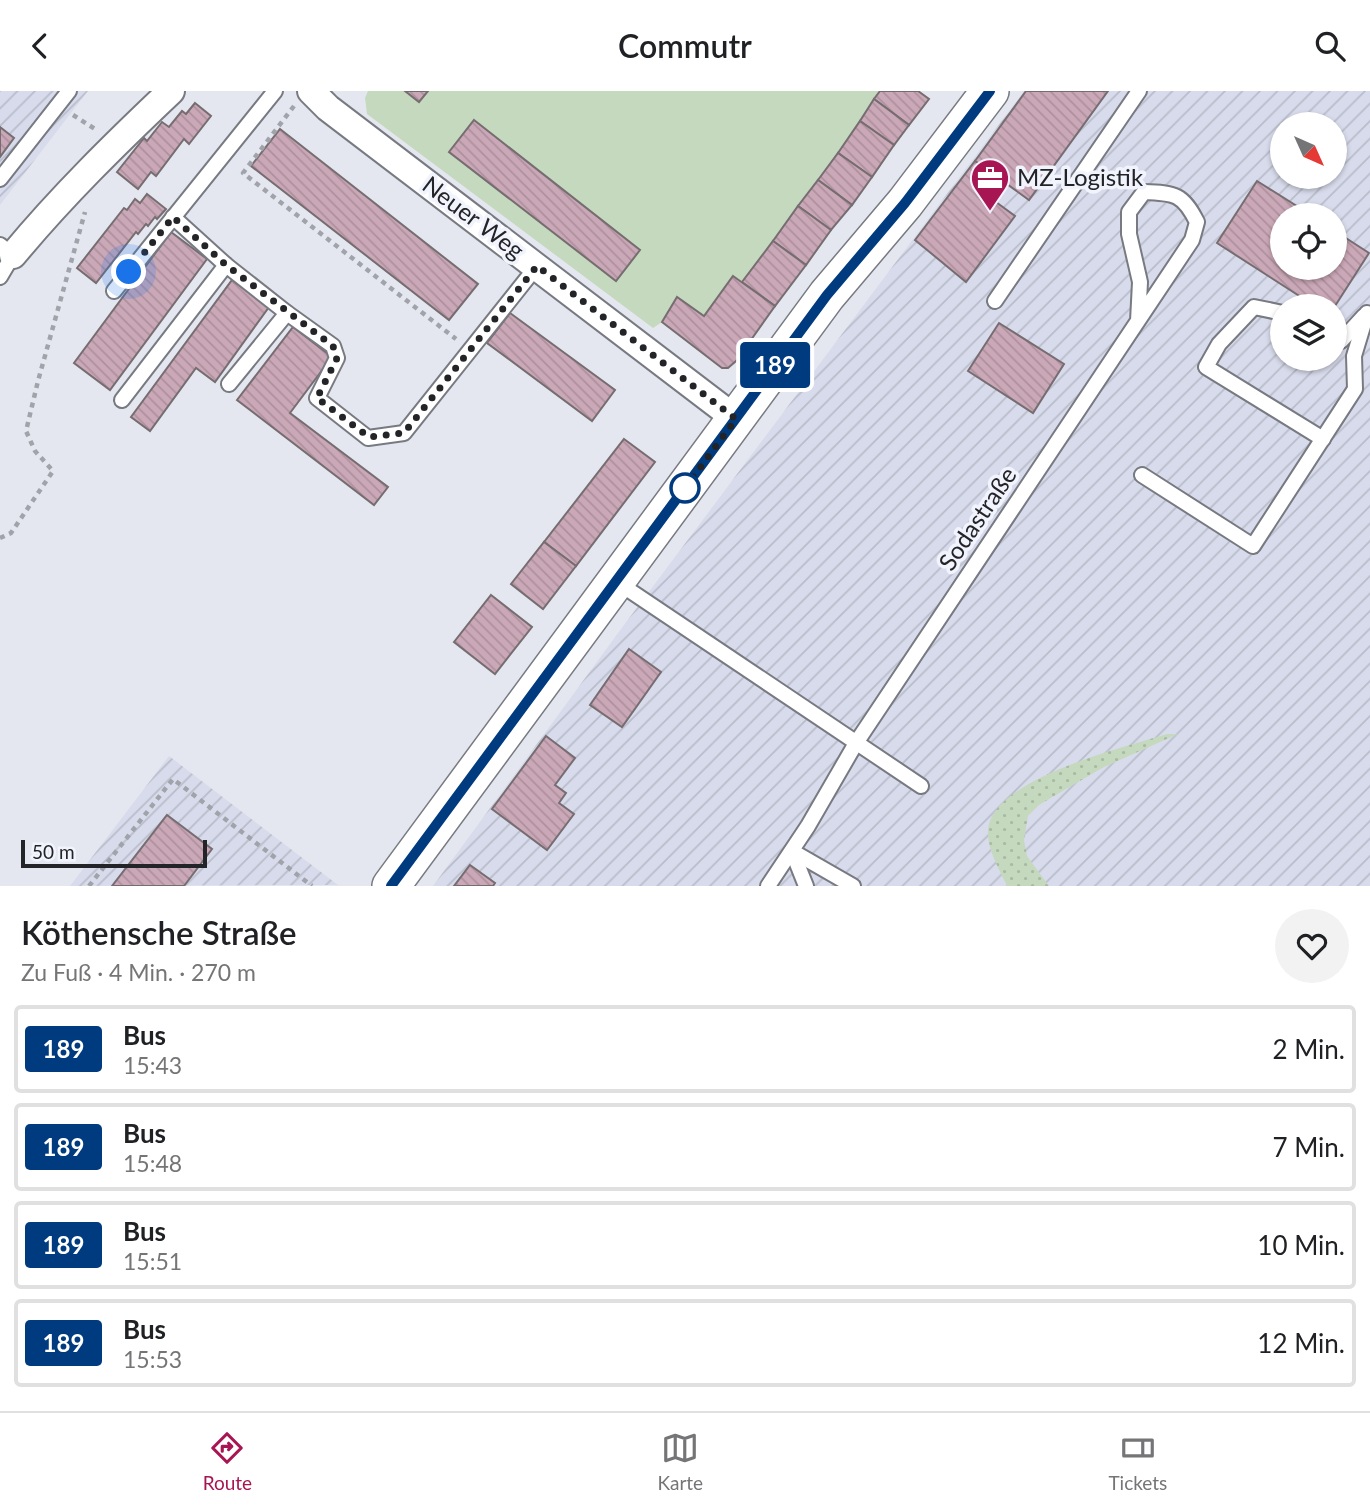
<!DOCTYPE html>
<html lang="de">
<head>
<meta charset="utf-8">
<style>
	:root { --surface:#fff; --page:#f2f2f2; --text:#202124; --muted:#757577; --line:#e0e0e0; --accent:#a71652 }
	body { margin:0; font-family:Lato,sans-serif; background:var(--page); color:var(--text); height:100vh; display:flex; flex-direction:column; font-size:26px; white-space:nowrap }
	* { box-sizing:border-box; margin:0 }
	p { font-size:23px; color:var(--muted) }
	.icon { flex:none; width:38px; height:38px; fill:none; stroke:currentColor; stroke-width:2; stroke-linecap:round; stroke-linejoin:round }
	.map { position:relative; height:795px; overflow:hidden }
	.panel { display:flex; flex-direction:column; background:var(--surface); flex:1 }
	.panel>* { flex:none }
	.badge { padding:0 14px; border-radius:5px; font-size:24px; line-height:46px }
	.needle { width:46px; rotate:135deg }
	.fabs { position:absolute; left:1270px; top:21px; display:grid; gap:14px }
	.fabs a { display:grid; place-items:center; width:77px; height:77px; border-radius:50%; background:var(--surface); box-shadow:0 2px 5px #0004; font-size:35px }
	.scale { position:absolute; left:21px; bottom:18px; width:186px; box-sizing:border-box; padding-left:7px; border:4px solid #232427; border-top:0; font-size:19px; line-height:24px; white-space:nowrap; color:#232427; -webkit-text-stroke:5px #f2f4fd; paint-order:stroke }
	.you { position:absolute; width:35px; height:35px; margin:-18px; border:5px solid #fff; border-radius:50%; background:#1a73e8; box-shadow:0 0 0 10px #1a73e833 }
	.map>.badge { position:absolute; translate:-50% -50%; box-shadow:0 0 0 4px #fff }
	.round { display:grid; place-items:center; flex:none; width:74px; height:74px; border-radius:37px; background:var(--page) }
	.overview { display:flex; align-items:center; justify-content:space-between; height:119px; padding:0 21px }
	h1 { font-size:33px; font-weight:600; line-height:52px }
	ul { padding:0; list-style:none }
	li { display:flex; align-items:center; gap:21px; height:88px; margin:0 14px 10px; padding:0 7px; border:4px solid var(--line); border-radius:7px }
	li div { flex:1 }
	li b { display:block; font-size:26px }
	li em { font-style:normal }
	li .badge { min-width:77px; font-weight:700; text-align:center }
	header { display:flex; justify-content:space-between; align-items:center; height:91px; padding:0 21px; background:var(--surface); font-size:32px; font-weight:600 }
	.menu { display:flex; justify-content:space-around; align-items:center; height:98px; border-top:2px solid var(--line); background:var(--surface); font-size:19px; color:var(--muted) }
	.menu a { display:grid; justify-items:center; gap:4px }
	.menu .current { color:var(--accent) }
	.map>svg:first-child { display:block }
	.industrial { fill:url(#industrial-furrows); fill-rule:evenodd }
	.grass { fill:url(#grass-dots) }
	.garden { fill:#c5d9be }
	.building { fill:url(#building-back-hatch); stroke:#766d71; stroke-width:2 }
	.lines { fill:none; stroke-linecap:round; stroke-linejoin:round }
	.service-casing { stroke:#787a82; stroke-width:18 }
	.minor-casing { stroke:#787a82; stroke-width:30 }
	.secondary-casing { stroke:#787a82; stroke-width:40 }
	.path { stroke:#a1a3aa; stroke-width:4.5; stroke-dasharray:5 5; stroke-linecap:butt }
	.service { stroke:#fff; stroke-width:14 }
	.minor { stroke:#fff; stroke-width:26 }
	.secondary { stroke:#fff; stroke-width:37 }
	.line-casing { stroke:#fff; stroke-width:16 }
	.line { stroke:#003b80; stroke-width:10 }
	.walk { stroke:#232427; stroke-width:7; stroke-dasharray:0 12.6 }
	.stop-dot { fill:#fff; stroke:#003b80; stroke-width:3.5 }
	.labels { text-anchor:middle; stroke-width:7; stroke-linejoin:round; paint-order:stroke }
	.poi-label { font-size:24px; fill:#232427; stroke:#f2f4fd; text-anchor:start }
	.street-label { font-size:24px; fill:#232427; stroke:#f2f4fd }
</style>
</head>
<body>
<header><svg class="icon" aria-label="back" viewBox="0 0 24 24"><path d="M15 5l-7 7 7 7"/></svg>Commutr<svg class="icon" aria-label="search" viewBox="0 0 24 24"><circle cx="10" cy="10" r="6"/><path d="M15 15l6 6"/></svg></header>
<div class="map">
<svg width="1370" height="795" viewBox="0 0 1370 795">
	<defs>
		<pattern id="industrial-furrows" width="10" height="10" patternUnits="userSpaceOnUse" patternTransform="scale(1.75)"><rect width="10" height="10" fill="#d8dbeb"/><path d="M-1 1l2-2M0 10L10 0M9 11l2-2" fill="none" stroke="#b9bcca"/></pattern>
		<pattern id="grass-dots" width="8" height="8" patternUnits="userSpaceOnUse" patternTransform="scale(1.75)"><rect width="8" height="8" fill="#c5d9be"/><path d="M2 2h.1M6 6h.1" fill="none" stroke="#a9baa3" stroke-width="1.8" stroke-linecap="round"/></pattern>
		<pattern id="building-back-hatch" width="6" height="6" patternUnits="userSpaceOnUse" patternTransform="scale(1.75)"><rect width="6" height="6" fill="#cba8b7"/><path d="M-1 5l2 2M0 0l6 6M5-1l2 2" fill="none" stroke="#ae909d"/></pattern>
	</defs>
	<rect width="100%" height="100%" fill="#e5e7f0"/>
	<g class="industrial">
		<polygon points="0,0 88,0 0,114"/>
		<path d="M 1024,0 L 1370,0 L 1370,795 L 433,795 L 618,542 ZM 1283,33 L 1335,33 L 1335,86 L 1283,86 ZM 1283,124 L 1335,124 L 1335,177 L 1283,177 ZM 1283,215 L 1335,215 L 1335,268 L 1283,268 Z"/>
		<polygon points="169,665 338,794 70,795"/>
	</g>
	<path class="grass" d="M 1167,643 L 1178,643 L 1102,677 L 1039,714 L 1028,725 L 1024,749 L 1027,765 L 1049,795 L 1007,795 C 999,778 987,759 988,739 C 991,688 1125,656 1167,643 Z"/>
	<polygon class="garden" points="368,0 882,0 742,191 733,185 704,225 677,206 662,231 653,237 367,23 365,7"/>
	<g class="building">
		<polygon points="405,0 428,0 419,11"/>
		<polygon points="880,0 918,0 929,8 909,34 874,8"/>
		<polygon points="1026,0 1108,0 1029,109 975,70"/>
		<polygon points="874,8 909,34 894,54 860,30"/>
		<polygon points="195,12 211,25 189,53 184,48 156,85 151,81 138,98 117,81 144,47 147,50 162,31 169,36 182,20 186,23"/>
		<polygon points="474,29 640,159 616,190 449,61"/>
		<polygon points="860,30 894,54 872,86 838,62"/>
		<polygon points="0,36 14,47 0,66"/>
		<polygon points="280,38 478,193 449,229 251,75"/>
		<polygon points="838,62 872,86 852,114 818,89"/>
		<polygon points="975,70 997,86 985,103 1015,125 966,191 915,149"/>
		<polygon points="818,89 852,114 831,139 798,115"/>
		<polygon points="1257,90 1311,124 1283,124 1283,177 1335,177 1335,140 1369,162 1335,215 1315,215 1217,152"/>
		<polygon points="147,103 166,118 157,128 155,126 148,135 146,133 138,143 136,141 96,192 77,177 124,117 127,119 135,108 140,112"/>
		<polygon points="798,115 831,139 806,174 773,150"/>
		<polygon points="171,141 207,168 110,299 74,272"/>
		<polygon points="773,150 806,174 775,215 742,191"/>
		<polygon points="733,185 775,215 736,270 728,277 722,277 662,231 677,206 704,225"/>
		<polygon points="232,189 269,216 215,291 196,277 150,340 131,326"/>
		<polygon points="510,222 615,299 592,330 487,252"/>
		<polygon points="999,232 1064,273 1033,322 968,280"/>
		<polygon points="293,236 332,266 290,322 388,396 374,414 237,309"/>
		<polygon points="624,348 655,371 576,475 544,451"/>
		<polygon points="544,451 576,475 543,518 511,493"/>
		<polygon points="491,504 532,536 495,583 454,551"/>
		<polygon points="629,558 661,581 622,636 590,614"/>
		<polygon points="546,645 575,667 555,694 566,702 559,712 574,723 547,759 492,718"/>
		<polygon points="167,724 212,758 184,795 112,795"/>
		<polygon points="470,774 495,792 493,795 454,795"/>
	</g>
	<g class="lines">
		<g class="service-casing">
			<g id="service">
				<polyline points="0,88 69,0"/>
				<polyline points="173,126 226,174 287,222 229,293"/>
				<polyline points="0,154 13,164 0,186"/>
				<polyline points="114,200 275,0"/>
				<polyline points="995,210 1139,0"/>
				<polyline points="287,222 333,255 337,267 317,307 368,347 404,342 537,175"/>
				<polyline points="1283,222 1254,216 1219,253 1206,276 1323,348"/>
				<polyline points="1335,247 1341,250 1364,225"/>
				<polyline points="122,309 226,174"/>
				<polyline points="1142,384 1253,455 1355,298 1354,265 1367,222"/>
				<polyline points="617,491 921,695"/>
				<polyline points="792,760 853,795"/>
				<polyline points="792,760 806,795"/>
				<path d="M 768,795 L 808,735 L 856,652 L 1192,149 L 1197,131 C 1183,103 1175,102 1144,101 L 1129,121 L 1129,143 L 1140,191 L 1138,230"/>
			</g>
		</g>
		<g class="minor-casing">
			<g id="minor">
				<polyline points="311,0 328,17 736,328"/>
				<path d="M 13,164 C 62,105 116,52 171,0"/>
			</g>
		</g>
		<g class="secondary-casing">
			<polyline id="secondary" points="391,795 827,204 905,112 990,0"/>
		</g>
		<g class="path">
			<polyline points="294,15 243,82 456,248"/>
			<polyline points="73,24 95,38"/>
			<polyline points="0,447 11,442 53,380 35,360 26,340 38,290 85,121"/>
			<polyline points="89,795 173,688 312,795"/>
		</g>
		<use href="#service" class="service"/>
		<use href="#minor" class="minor"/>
		<use href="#secondary" class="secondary"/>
	</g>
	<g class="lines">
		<g class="line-casing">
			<polyline id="line" points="391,795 827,204 905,112 990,0"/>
		</g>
		<use href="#line" class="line"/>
		<polyline class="walk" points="129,181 173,126 226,174 333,255 337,267 317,307 369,346 404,342 537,175 736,328 685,397"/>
	</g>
	<defs>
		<g id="office-pin" transform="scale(2.0125)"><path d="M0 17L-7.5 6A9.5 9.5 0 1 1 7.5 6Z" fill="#a71652" stroke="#f2f4fd"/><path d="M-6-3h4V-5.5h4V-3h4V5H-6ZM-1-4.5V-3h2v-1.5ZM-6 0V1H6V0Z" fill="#fff"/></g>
	</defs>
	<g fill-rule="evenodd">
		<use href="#office-pin" x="990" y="87"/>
	</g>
	<circle class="stop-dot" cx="685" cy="397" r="14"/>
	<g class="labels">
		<g class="poi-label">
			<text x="1017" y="95">MZ-Logistik</text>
		</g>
		<g class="street-label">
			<text transform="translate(473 127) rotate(37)" y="8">Neuer Weg</text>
			<text transform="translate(978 428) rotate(-56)" y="8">Sodastraße</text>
		</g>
	</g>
</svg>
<div class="fabs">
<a><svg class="needle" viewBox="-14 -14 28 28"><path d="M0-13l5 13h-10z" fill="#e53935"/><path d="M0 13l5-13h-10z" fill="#757577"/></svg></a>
<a><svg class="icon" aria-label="locate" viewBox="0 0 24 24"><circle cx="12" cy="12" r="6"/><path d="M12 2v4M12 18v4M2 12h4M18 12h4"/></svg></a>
<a><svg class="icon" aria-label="layers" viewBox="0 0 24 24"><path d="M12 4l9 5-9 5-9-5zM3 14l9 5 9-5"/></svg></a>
</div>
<div class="scale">50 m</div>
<div class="you" style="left:129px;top:181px"></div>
<b class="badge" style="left:775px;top:274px;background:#003b80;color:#fff">189</b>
</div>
<section class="panel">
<div class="overview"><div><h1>Köthensche Straße</h1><p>Zu Fuß · 4 Min. · 270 m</p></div><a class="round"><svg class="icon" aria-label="heart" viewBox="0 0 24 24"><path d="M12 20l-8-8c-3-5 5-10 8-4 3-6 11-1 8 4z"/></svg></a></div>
<ul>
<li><span class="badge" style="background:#003b80;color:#fff">189</span><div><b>Bus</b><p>15:43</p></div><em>2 Min.</em></li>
<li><span class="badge" style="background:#003b80;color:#fff">189</span><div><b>Bus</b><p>15:48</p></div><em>7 Min.</em></li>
<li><span class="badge" style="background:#003b80;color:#fff">189</span><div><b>Bus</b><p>15:51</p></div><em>10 Min.</em></li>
<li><span class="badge" style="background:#003b80;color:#fff">189</span><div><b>Bus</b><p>15:53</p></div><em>12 Min.</em></li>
</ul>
</section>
<nav class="menu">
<a class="current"><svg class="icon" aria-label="directions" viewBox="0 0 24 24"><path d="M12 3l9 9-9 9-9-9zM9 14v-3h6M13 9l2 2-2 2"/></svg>Route</a>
<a><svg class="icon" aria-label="map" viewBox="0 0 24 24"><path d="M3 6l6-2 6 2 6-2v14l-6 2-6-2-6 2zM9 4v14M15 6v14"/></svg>Karte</a>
<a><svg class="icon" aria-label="tickets" viewBox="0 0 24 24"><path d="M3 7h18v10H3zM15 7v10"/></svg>Tickets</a>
</nav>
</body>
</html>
